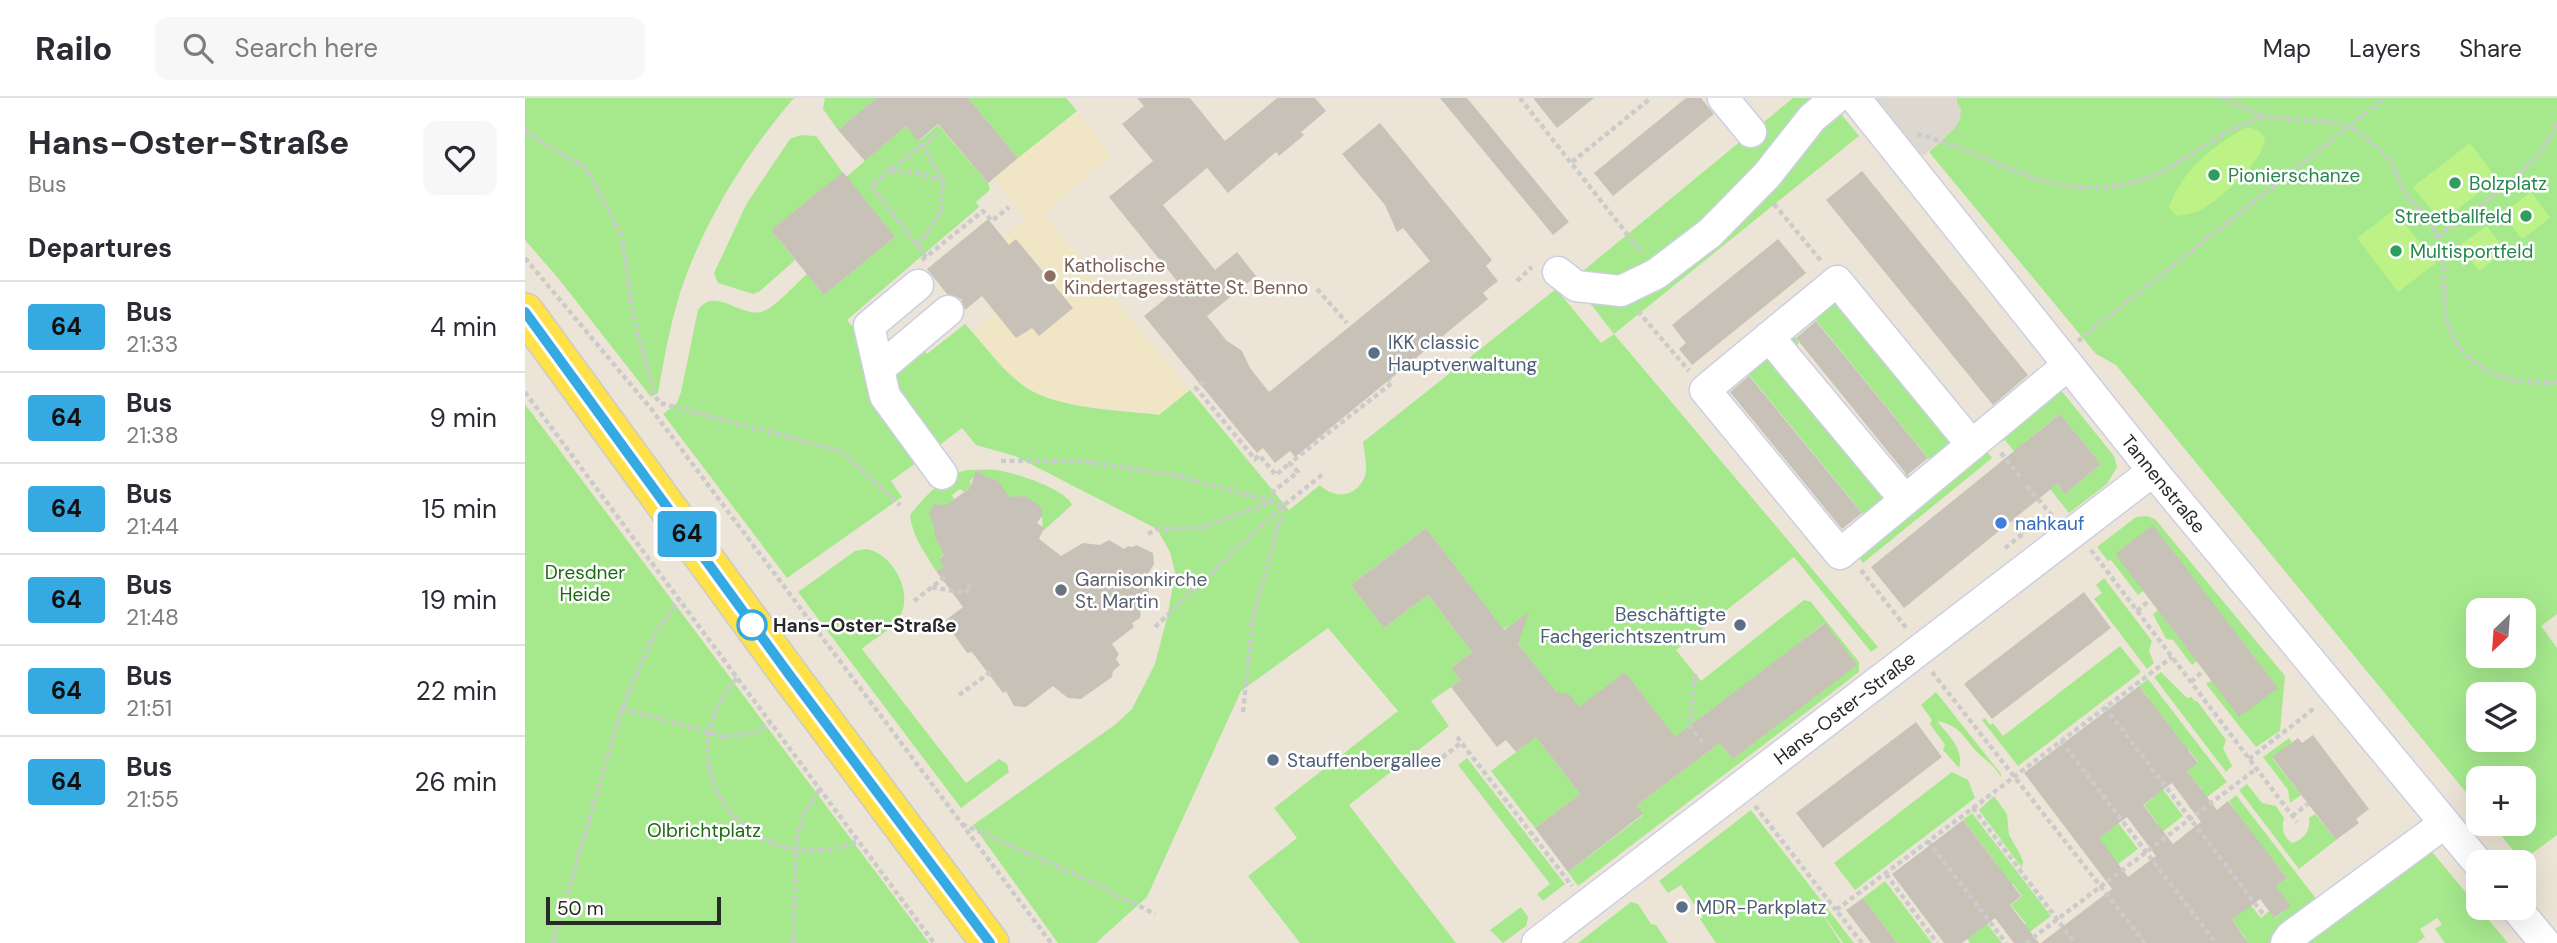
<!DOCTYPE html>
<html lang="en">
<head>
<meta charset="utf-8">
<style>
	:root { --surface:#fff; --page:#f7f7f7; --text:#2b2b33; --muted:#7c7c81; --line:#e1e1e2 }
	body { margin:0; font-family:"DM Sans",sans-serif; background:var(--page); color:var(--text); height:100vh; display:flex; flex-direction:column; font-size:26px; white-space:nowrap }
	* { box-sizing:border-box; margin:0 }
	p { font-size:23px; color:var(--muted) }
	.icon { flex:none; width:38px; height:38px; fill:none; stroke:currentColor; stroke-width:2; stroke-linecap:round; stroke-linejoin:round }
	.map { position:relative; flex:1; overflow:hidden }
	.side { display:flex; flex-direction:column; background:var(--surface); width:525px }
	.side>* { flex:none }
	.badge { padding:0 14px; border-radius:5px; font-size:24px; line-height:46px }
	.needle { width:46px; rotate:205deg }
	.controls { position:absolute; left:1941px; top:500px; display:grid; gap:14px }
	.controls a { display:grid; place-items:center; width:70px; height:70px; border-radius:14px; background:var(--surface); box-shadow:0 7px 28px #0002; font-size:35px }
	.scale { position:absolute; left:21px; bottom:18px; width:175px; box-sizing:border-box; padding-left:7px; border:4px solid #282828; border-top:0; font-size:19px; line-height:24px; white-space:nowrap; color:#282828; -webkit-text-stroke:5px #fff; paint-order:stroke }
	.map>.badge { position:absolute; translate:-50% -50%; box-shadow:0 0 0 4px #fff }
	h2 { padding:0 28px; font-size:26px; line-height:63px }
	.round { display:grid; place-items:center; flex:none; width:74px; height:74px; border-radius:14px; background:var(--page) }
	.summary { display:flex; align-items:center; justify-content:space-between; height:119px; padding:0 28px }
	h1 { font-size:33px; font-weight:800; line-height:52px }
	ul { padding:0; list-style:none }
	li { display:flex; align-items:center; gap:21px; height:91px; padding:0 28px; border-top:2px solid var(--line) }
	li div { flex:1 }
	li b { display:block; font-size:26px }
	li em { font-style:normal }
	li .badge { min-width:77px; font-weight:700; text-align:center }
	header { display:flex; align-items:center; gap:42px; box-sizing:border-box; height:98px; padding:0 35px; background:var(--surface); border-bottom:2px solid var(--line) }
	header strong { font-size:33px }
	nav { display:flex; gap:38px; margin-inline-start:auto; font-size:24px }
	.search { width:490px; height:63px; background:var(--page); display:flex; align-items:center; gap:18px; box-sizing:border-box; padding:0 24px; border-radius:14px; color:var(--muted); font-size:26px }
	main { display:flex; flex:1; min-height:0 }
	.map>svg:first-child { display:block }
	.education { fill:#f0e5c4 }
	.green { fill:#a6e98d; fill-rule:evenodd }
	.pitch { fill:#bdf287 }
	.plaza { fill:#dcd7cf }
	.building { fill:#c7c1b7; fill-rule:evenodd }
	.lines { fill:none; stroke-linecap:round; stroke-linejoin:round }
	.minor-casing { stroke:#cccfe3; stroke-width:33 }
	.major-casing { stroke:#cbcbcb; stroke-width:40 }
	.path { stroke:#cbcbcb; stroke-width:4.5; stroke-dasharray:5 3.5; stroke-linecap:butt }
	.minor { stroke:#fff; stroke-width:30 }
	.major { stroke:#ffe14a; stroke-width:37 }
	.line-casing { stroke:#fff; stroke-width:16 }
	.line { stroke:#35a9e1; stroke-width:10 }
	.leisure-dot { fill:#2e9e5b; stroke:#fff; stroke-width:2.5 }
	.education-dot { fill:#8d6e63; stroke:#fff; stroke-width:2.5 }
	.service-dot { fill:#5c6f8a; stroke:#fff; stroke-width:2.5 }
	.shop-dot { fill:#3f7fe0; stroke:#fff; stroke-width:2.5 }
	.worship-dot { fill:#6b7280; stroke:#fff; stroke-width:2.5 }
	.stop-dot { fill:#fff; stroke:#35a9e1; stroke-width:3.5 }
	.labels { text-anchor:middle; stroke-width:5; stroke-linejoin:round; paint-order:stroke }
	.leisure-label { font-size:19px; fill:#27864d; stroke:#fff; text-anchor:start }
	.education-label { font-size:19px; fill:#785e54; stroke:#fff; text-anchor:start }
	.service-label { font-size:19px; fill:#4e5e75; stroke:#fff; text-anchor:start }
	.street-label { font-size:19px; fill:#282828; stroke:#fff }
	.shop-label { font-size:19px; fill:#366cbe; stroke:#fff; text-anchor:start }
	.park-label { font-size:19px; fill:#1e6a12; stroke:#fff }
	.worship-label { font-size:19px; fill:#5b616d; stroke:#fff; text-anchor:start }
	.stop-label { font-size:19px; font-weight:bold; fill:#282828; stroke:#fff; text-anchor:start }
</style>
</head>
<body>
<header>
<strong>Railo</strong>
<div class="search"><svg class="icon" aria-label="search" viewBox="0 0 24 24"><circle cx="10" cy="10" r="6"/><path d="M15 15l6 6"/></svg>Search here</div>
<nav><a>Map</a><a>Layers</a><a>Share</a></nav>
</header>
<main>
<section class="side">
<div class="summary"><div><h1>Hans-Oster-Straße</h1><p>Bus</p></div><a class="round"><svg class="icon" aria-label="heart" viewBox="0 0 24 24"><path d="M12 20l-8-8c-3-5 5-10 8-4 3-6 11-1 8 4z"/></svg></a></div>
<h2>Departures</h2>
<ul>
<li><span class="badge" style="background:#35a9e1;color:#111">64</span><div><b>Bus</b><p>21:33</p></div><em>4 min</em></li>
<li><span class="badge" style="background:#35a9e1;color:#111">64</span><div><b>Bus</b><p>21:38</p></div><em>9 min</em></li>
<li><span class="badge" style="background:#35a9e1;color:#111">64</span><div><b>Bus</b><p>21:44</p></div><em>15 min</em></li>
<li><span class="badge" style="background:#35a9e1;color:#111">64</span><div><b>Bus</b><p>21:48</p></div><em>19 min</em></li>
<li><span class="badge" style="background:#35a9e1;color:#111">64</span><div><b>Bus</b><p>21:51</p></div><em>22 min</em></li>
<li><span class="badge" style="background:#35a9e1;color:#111">64</span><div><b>Bus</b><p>21:55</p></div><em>26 min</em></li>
</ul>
</section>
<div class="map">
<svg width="2032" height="845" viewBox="0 0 2032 845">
	<rect width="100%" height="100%" fill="#ece5d7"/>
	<polygon class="education" points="552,13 587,57 519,116 665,292 634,317 526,303 498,288 478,270 447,233 469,214 457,198 478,140 500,121 468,80"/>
	<g class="green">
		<path d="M 0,0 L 269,0 C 220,57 179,123 155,195 C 145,228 139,261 133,295 L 126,299 L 33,180 L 0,142 Z"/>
		<polygon points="300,0 351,0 313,32 298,11"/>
		<polygon points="443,0 541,0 552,13 493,60"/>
		<path d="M 1268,0 L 1303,0 L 1334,38 L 1089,236 L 1353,549 L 1346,554 L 1269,459 L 1151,552 L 1176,583 L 1279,502 L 1286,504 L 1334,564 L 1334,574 L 1053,788 L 1043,774 L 1118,717 L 1112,707 L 1195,645 L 1208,661 L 1331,567 L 1299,525 L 1274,545 L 1286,561 L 1202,600 L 1176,619 L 1159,652 L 1100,574 L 1063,603 L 1122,680 L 1050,607 L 1044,596 L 1034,599 L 991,543 L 997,534 L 991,525 L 978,531 L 901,430 L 826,487 L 859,530 L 903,497 L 947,554 L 927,569 L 936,582 L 906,603 L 924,628 L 824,707 L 931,845 L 775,845 L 723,778 L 772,740 L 749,710 L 873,613 L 803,530 L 716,593 L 622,799 L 571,845 L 533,845 L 448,727 L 591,626 L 607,611 L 630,566 L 643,516 L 650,474 L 645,454 L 632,431 L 490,358 L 451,347 L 437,330 L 411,350 L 368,293 L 370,271 L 396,249 L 402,256 L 440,226 C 459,246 474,269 496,286 C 527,311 595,312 634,317 L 665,292 L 764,412 L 795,387 C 810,402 832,399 840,378 C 843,369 839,353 838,344 L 1031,191 L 1076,245 L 1089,236 L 1047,182 Z"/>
		<path d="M 1431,0 L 2032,0 L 2032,516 L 2016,528 L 2032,550 L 2032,737 L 1997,763 L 1967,726 L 1998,726 L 1998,681 L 1953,681 L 1953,709 L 1591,267 L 1571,256 L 1404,54 L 1429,31 L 1432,2 ZM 1953,513 L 1998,513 L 1998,558 L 1953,558 ZM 1953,597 L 1998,597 L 1998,642 L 1953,642 Z"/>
		<path d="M 413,27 L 463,85 L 465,92 L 451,104 L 454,109 L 322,222 L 342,247 L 395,362 L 366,383 L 377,399 L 262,480 L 138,316 L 152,305 L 156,294 L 173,212 C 191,187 216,222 239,213 C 251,208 271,186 282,176 L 299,197 L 370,139 L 321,79 L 381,28 L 394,43 Z"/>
		<polygon points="276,37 291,38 318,75 246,132 270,162 235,193 228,196 193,185 189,175 222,105 265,41"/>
		<polygon points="1307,194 1434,339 1388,388 1372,382 1381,375 1385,379 1405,362 1291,222 1270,239 1274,245 1266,253 1259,240"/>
		<polygon points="1240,249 1367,394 1321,443 1305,437 1314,430 1318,434 1339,417 1224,277 1202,294 1207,300 1199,308 1195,289"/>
		<polygon points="1531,286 1589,358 1592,369 1582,386 1544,415 1519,383 1525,378 1540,396 1576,366 1535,316 1499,345 1516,366 1506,374 1480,342 1475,345 1467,337"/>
		<polygon points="0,306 404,845 0,845"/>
		<polygon points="1457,347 1467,360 1338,465 1328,452"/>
		<path d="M 442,372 C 452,372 462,371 471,372 C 488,374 541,391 547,407 L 518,433 L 517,418 L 509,404 L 493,398 L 486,403 L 451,377 L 445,383 L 446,389 L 439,394 L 435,391 L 427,397 L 429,401 L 420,408 L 411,406 L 405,417 L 413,429 L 408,434 L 423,455 L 415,459 L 421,467 L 411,473 C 400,455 387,438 385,417 C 398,400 421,376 442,372 Z"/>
		<polygon points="1622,418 1630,421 1760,578 1755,633 1731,649 1681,586 1687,582 1752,590 1628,428 1618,493 1613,497 1586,462 1583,463 1572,449 1611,419"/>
		<path d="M 341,451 C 368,455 390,496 374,520 C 365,533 348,541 337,551 L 441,685 L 474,661 L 482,666 L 484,674 L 436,710 L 273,494 L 330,453 Z"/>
		<polygon points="1579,480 1627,543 1624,553 1629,565 1622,571 1569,501 1577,495 1571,487"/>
		<polygon points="1633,512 1672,563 1667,567 1648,542 1641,541 1628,516"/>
		<polygon points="1595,548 1616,574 1493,668 1457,622 1460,620 1465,627 1468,625 1478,638"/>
		<polygon points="1636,574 1662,600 1667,599 1669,603 1672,603 1701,642 1698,650 1707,668 1701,674 1629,579"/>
		<polygon points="1623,581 1702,684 1666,711 1661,704 1677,692 1662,673 1673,664 1664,652 1652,660 1638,641 1648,633 1639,620 1613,609 1624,600 1614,588"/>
		<path d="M 1411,594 L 1476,676 L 1476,679 C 1469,667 1461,663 1452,654 C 1437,638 1436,628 1412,623 C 1422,636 1440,651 1434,670 L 1418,652 L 1420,647 L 1405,626 L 1407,622 L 1396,607 Z"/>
		<polygon points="1580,615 1658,718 1623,745 1618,738 1633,726 1619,707 1630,698"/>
		<polygon points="1011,639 1055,696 1010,730 966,673"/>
		<polygon points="1764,640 1767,644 1747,660 1776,697 1765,705 1763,692 1738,659"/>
		<polygon points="1535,648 1613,751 1577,778 1574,740 1535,668 1526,655"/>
		<polygon points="942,660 1040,786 1018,803 1012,796 1025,786 933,667"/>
		<polygon points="1427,674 1443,682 1450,700 1330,792 1309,765"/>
		<path d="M 1722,686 L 1737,705 L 1751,708 L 1759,720 C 1756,730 1758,739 1767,745 C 1779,742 1786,732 1784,720 L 1790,716 L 1811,742 L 1774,771 L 1714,692 Z"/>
		<polygon points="1711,697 1796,807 1747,845 1717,845 1721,841 1707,822 1718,813 1659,737 1666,732 1736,820 1744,813 1750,820 1765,808 1751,788 1762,780 1753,768 1702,725 1713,716 1704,703"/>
		<polygon points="1469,698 1482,716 1484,737 1495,756 1498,764 1497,770 1454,712"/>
		<polygon points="1226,712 1329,845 1318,845 1290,805 1316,845 1191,845 1175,821 1178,819 1156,787 1143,795 1134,783"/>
		<polygon points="1447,715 1526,818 1490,845 1485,838 1501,826 1486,807 1497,798 1488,786 1476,794 1461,775 1472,766 1438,722"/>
		<polygon points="1403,749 1477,845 1445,845 1442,841"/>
		<polygon points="1903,749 1983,845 1920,845 1910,831 1917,826 1912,820 1895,831 1900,839 1892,845 1772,845"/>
		<polygon points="1360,783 1407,845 1372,845 1338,800"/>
		<polygon points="1106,804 1113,806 1126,826 1131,827 1143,845 1053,845"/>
		<polygon points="996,809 1003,819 1001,828 978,845 965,832"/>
	</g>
	<g class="pitch">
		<path d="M 1724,29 L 1734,33 L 1740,41 C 1738,64 1693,104 1673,113 C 1667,116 1658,117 1651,118 L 1644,109 C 1656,74 1690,44 1724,29 Z"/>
		<polygon points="1945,45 1972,81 1916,124 1888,89"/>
		<polygon points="2006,94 2025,120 1997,141 1977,116"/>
		<polygon points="1869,112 1911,165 1873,194 1832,140"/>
		<polygon points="1962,128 1981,153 1954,173 1935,147"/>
	</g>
	<polygon class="plaza" points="1350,0 1430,0 1436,11 1435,22 1429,31 1398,58"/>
	<g class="building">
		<polygon points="351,0 443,0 493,60 463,85 413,26 393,43 381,28 340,63 313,32"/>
		<polygon points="612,0 665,0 700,43 752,0 790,0 801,13 776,34 779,37 754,58 751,54 703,95 682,70 638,107 690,172 712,154 731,178 682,218 701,242 717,253 725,270 744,294 905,163 878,130 872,134 860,107 817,56 855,25 967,162 961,168 973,183 958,195 963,201 770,359 765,353 750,365 738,350 732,355 619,218 656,188 584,99 628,63 597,26 619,8"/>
		<polygon points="915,0 942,0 1044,124 1028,137"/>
		<polygon points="1008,0 1069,0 1032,30"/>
		<polygon points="1161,0 1176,0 1189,16 1088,98 1069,75"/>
		<polygon points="1337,73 1503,277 1468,307 1301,102"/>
		<polygon points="318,74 370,139 299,197 246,132"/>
		<polygon points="463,121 484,147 491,141 548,210 514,238 507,230 491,240 457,198 440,212 436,201 422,196 402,171"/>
		<polygon points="1253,141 1281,175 1167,267 1154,251 1161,245 1147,227"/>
		<polygon points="1291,223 1403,360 1382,377 1271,240"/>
		<polygon points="1224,278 1337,415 1317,431 1205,294"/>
		<polygon points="1535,316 1576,366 1540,396 1532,386 1379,510 1346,469"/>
		<polygon points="451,372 459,378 473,383 484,399 500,398 515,408 518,417 512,425 519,430 514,441 536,458 558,445 575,447 584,442 599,451 603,448 608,449 611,447 628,455 629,466 623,476 624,502 617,499 615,520 607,525 609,529 587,546 594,556 591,561 595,567 588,573 587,579 556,601 543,600 528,588 501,609 489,608 481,593 478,595 447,554 442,555 421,525 421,522 438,509 411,473 419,468 414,461 419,457 408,433 410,432 404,415 409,406 421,407 445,390"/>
		<polygon points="1628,427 1753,590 1714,619 1590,456"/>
		<polygon points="901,430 979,532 1004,514 993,546 1031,594 1044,596 1054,609 1100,574 1150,639 1300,525 1332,567 1208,661 1195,645 1112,707 1118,716 1043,774 1010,730 1055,696 1011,639 991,654 981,642 972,649 952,623 926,589 936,582 926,570 947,554 903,497 859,530 826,487"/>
		<polygon points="1559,494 1586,530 1467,621 1439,586"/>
		<path d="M 1614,588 L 1673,665 L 1662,673 L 1692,712 L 1703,703 L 1762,780 L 1751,788 L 1766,808 L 1749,820 L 1735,801 L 1707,822 L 1723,845 L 1516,845 L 1587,791 L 1499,675 ZM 1647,685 L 1676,724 L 1648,746 L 1618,707 ZM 1602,719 L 1631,758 L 1603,779 L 1574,740 Z"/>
		<polygon points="1391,624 1417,659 1298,750 1271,715"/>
		<polygon points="1788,637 1844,711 1831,721 1834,725 1811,742 1747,659 1773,640 1777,645"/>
		<polygon points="1438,722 1496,798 1485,807 1514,845 1489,845 1470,820 1437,845 1419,845 1367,776"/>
		<polygon points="1338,800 1372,845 1346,845 1321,812"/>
	</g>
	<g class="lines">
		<g class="minor-casing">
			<g id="minor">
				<polyline points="1198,0 1226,34"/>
				<path id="s1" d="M 1330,0 L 1628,373 L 1953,765"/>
				<polyline points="1033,174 1051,188 1096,193 1131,176 1185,135 1242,77 1287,20 1311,0"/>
				<polyline points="393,187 344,228 360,298 417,376"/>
				<polyline points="1244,239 1380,402"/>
				<polyline points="354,271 423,213"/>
				<path d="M 1447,347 L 1312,183 L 1180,292 L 1315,456 C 1391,393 1467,330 1543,267"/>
				<polyline points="1991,810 2020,845"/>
				<path id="s2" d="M 1012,845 L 1628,373"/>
				<polyline points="1761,845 1766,838 1920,725"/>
			</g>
		</g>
		<g class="major-casing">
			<polyline id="major" points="0,214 263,575 465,845"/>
		</g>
		<g class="path">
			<polyline points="995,0 1117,155"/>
			<path d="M 1697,0 C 1710,6 1726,14 1741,18 C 1760,22 1811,22 1825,29 C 1836,35 1849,47 1858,55 C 1871,67 1872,83 1881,96 C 1894,113 1910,127 1916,149 C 1922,175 1916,203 1924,228 C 1939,275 1988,288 2032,284"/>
			<polyline points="0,31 11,41 61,70 97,138 107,212 129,297 135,305 316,353 375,407"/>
			<path d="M 1392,36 C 1474,57 1532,112 1622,80 C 1650,70 1675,49 1701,35 C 1713,28 1727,23 1740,18"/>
			<polyline points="1047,64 1126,0"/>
			<polyline points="365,73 396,75 417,83"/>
			<polyline points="1249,106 1297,164"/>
			<path d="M 1913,139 C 1952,109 2015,72 2032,24"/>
			<polyline points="393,148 416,114 418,84 398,46"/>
			<polyline points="401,159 346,87 411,36"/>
			<polyline points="0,160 127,312 526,845"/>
			<polyline points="397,162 458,113 467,123 484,109"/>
			<polyline points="992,183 1007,169"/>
			<polyline points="792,191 822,225"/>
			<polyline points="1113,213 1164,273"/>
			<polyline points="1553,243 1860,0"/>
			<polyline points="679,284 671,290 730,361 734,357 751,377 765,365"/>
			<polyline points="0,294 409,845"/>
			<polyline points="1476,355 1497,381"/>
			<polyline points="476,363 558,363 654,378 759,407 798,376"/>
			<polyline points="1502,388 1529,420"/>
			<polyline points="1488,421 1500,435"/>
			<polyline points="623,436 632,431 673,430 744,405 749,393 773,374 765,365 867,285 864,282"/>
			<polyline points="1480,450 1499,435"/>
			<polyline points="1566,452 1772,724"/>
			<polyline points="1336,472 1382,531"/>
			<polyline points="407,489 439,495 446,490 443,486"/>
			<polyline points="389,503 421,478"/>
			<polyline points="1612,513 1625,502"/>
			<polyline points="630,529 758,407"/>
			<polyline points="1407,574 1620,845"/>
			<polyline points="1170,576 1165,628 1178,645"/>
			<path d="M 212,580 C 133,669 226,787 333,743"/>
			<polyline points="1666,584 1679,572"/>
			<polyline points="434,597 467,573"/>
			<polyline points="1580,609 1738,816"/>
			<polyline points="97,610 199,639 231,634 245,625"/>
			<polyline points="718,614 728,519 759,407"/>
			<polyline points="932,639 1047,788"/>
			<polyline points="1536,643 1691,845"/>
			<polyline points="1724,661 1791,609"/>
			<polyline points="904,670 937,644"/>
			<polyline points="1230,708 1311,812"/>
			<polyline points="1448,710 1647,559"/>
			<polyline points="1767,718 1783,706"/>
			<polyline points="437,726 561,781 630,816"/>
			<polyline points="1403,743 1481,845"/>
			<polyline points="1361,776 1412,845"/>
			<polyline points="28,845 97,610 128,539 154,502"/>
			<polyline points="268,845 272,737 278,718 294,692"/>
			<polyline points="1337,845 1311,812 1448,710 1550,845"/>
			<polyline points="1501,845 1731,671"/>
		</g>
		<use href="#minor" class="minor"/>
		<use href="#major" class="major"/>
	</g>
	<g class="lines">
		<g class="line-casing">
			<polyline id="line" points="0,214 263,575 465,845"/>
		</g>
		<use href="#line" class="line"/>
	</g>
	<g class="leisure-dot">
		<circle cx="1689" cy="77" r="7"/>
		<circle cx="1930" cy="85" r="7"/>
		<circle cx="2001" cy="118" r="7"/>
		<circle cx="1871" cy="153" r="7"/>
	</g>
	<circle class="education-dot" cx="525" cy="178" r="7"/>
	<g class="service-dot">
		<circle cx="849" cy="255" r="7"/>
		<circle cx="1215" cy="527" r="7"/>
		<circle cx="748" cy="662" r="7"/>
		<circle cx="1157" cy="809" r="7"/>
	</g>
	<circle class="shop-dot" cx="1476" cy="425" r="7"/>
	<circle class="worship-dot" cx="536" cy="492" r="7"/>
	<circle class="stop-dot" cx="227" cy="527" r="14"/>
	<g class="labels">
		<g class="leisure-label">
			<text x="1703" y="84">Pionierschanze</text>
			<text x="1944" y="92">Bolzplatz</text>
			<text x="1987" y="125" text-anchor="end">Streetballfeld</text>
			<text x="1885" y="160">Multisportfeld</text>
		</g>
		<g class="education-label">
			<text x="539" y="174">Katholische<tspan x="539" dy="22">Kindertagesstätte St. Benno</tspan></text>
		</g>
		<g class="service-label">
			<text x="863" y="251">IKK classic<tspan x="863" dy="22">Hauptverwaltung</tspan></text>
			<text x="1201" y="523" text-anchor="end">Beschäftigte<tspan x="1201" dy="22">Fachgerichtszentrum</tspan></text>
			<text x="762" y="669">Stauffenbergallee</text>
			<text x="1171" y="816">MDR-Parkplatz</text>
		</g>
		<g class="street-label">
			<text dy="7" stroke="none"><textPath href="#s1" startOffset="494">Tannenstraße</textPath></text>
			<text dy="7" stroke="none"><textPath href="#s2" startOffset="387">Hans-Oster-Straße</textPath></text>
		</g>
		<g class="shop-label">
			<text x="1490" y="432">nahkauf</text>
		</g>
		<g class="park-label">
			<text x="60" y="481">Dresdner<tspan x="60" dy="22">Heide</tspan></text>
			<text x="179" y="739">Olbrichtplatz</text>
		</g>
		<g class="worship-label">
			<text x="550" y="488">Garnisonkirche<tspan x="550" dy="22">St. Martin</tspan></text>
		</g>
		<g class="stop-label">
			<text x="248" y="534">Hans-Oster-Straße</text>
		</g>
	</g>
</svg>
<div class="controls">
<a><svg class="needle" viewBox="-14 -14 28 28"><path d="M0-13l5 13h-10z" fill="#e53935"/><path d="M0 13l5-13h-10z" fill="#7c7c81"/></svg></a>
<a><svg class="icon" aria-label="layers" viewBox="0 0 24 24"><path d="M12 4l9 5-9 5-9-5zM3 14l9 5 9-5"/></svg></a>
<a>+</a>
<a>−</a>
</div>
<div class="scale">50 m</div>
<b class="badge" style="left:162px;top:436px;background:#35a9e1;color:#111">64</b>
</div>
</main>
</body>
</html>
